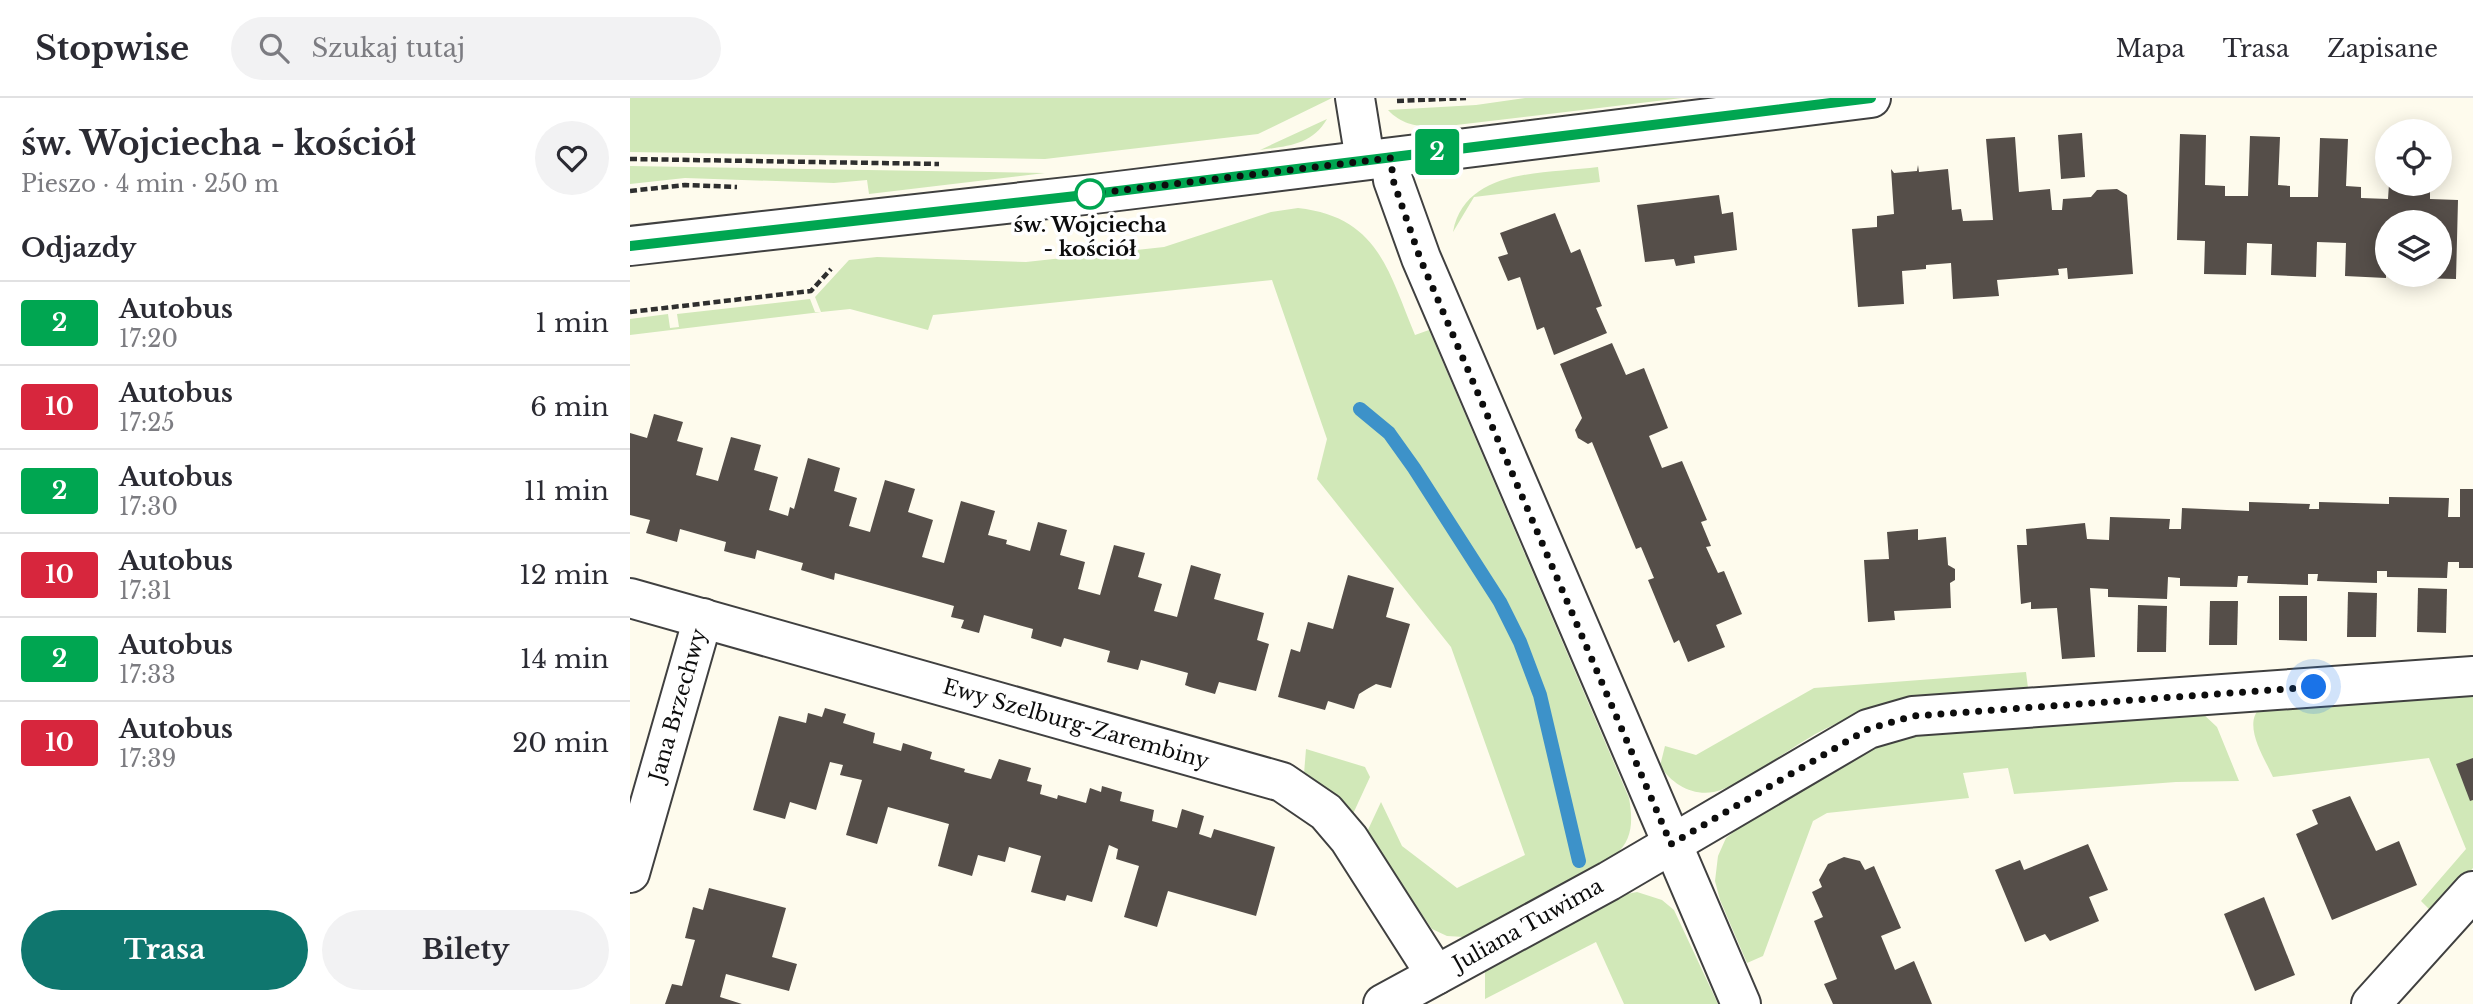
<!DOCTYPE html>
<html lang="pl">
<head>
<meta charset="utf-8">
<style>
	:root { --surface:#fff; --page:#f2f2f3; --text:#2b2b33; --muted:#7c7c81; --line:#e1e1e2; --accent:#0f766e }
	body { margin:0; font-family:"Libre Baskerville",serif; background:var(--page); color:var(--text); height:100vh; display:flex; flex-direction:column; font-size:26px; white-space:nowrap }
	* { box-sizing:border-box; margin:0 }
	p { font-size:23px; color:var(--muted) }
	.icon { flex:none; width:38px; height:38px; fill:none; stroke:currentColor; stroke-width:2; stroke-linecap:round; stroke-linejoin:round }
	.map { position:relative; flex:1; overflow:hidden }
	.details { display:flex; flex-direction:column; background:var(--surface); width:630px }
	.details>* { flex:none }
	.badge { padding:0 14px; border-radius:5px; font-size:24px; line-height:46px }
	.tools { position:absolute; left:1745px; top:21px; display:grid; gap:14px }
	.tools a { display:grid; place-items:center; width:77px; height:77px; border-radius:50%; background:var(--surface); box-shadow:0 4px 18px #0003; font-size:35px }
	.you { position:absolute; width:35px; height:35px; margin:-18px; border:5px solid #fff; border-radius:50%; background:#1a73e8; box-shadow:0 0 0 10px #1a73e833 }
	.map>.badge { position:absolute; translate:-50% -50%; box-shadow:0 0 0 4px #fff }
	h2 { padding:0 21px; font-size:26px; line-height:63px }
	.round { display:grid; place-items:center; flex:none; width:74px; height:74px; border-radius:37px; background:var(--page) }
	.summary { display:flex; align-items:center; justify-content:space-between; height:119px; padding:0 21px }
	h1 { font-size:33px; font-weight:700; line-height:52px }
	.button { display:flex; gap:14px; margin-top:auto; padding:14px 21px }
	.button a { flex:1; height:80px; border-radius:42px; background:var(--accent); color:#fff; font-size:28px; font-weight:700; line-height:80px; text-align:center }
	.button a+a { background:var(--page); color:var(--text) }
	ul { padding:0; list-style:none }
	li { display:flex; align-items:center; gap:21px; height:84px; padding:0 21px; border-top:2px solid var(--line) }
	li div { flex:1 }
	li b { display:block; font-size:26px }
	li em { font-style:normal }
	li .badge { min-width:77px; font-weight:700; text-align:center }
	header { display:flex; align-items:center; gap:42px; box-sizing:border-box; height:98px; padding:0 35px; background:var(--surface); border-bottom:2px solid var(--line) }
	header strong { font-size:33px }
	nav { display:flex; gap:38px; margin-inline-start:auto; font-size:24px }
	.search { width:490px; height:63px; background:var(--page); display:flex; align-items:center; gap:18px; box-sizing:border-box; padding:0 24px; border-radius:38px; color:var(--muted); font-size:26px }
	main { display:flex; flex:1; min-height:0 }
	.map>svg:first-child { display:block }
	.green { fill:#d1e8b8 }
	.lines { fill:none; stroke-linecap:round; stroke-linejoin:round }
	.stream { stroke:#3d92c9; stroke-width:14 }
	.building { fill:#554e49 }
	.street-casing { stroke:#404040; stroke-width:42 }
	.path { stroke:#2f2f2f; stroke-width:4.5; stroke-dasharray:7 3.5; stroke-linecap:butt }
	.street { stroke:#fff; stroke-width:38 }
	.line-casing { stroke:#fff; stroke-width:16 }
	.line { stroke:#00a651; stroke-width:10 }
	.walk { stroke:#0d0d0d; stroke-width:7; stroke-dasharray:0 12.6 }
	.stop-dot { fill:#fff; stroke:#00a651; stroke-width:3.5 }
	.labels { text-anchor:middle; stroke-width:7; stroke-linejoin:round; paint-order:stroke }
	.stop-label { font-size:21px; font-weight:bold; fill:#0d0d0d; stroke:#fff }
	.street-label { font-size:21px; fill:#0d0d0d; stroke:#fff }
</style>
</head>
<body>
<header>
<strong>Stopwise</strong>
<div class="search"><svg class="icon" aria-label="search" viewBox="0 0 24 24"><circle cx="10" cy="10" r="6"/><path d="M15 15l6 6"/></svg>Szukaj tutaj</div>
<nav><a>Mapa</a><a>Trasa</a><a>Zapisane</a></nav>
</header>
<main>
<section class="details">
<div class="summary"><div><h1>św. Wojciecha - kościół</h1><p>Pieszo · 4 min · 250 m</p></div><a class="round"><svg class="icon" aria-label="heart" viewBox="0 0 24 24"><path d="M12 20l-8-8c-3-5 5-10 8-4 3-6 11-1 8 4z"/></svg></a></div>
<h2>Odjazdy</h2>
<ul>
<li><span class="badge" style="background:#00a651;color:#fff">2</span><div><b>Autobus</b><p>17:20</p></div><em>1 min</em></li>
<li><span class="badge" style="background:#d7263d;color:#fff">10</span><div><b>Autobus</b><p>17:25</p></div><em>6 min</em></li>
<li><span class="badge" style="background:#00a651;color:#fff">2</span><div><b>Autobus</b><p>17:30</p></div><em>11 min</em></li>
<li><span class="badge" style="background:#d7263d;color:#fff">10</span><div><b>Autobus</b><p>17:31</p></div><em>12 min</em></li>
<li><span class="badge" style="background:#00a651;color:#fff">2</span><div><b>Autobus</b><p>17:33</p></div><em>14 min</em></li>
<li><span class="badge" style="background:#d7263d;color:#fff">10</span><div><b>Autobus</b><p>17:39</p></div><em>20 min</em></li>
</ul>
<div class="button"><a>Trasa</a><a>Bilety</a></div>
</section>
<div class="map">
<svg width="1843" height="906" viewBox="0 0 1843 906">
	<rect width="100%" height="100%" fill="#fefbed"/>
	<g class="green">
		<polygon points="0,0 702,0 628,36 415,61 0,54"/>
		<path d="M 895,0 L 1052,0 L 801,30 C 784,27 771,26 758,12 L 846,7 Z"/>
		<path d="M 697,21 C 682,47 658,48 630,52 Z"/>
		<polygon points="0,68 415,75 239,96 237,82 204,85 55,80 0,86"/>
		<path d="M 968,69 L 970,84 L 844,99 L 823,134 C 835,69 917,76 968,69 Z"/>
		<path d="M 668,110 C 748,119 758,172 785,237 L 799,232 L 999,700 C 1003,722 1003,742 985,757 L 834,839 L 817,838 L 802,831 L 736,736 L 751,704 L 772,748 L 827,790 L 895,757 L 821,549 L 687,381 L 697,341 L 642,182 L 303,217 L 298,232 L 220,211 L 191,214 L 0,237 L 0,221 L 38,216 L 40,230 L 49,229 L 47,216 L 180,201 L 185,214 L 191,214 L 185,199 L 219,162 L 247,159 L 396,164 L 534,149 L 641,114 Z"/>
		<path d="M 1396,574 L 1398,590 C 1327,596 1260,599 1195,631 C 1166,645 1111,688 1084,694 C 1062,698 1042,686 1030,668 L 1035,648 L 1066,657 L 1184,590 Z"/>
		<path d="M 1843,595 L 1843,770 L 1803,815 L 1791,803 L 1836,751 L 1799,660 L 1643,679 C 1635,661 1612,627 1630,610 Z"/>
		<polygon points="1571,614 1587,629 1609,683 1546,684 1384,696 1378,670 1333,675 1339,700 1197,715 1183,723 1133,858 1117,865 1090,802 1085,783 1088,758 1096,740 1116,724 1247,647 1288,634"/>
		<polygon points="676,651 735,669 740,679 722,718 674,676"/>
		<polygon points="1007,794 1032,802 1044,812 1088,906 994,906 966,844 855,901 855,871 987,798"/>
	</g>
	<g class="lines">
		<polyline class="stream" points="730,311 759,335 784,370 870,504 890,544 910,597 949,763"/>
	</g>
	<g class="building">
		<polygon points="1452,35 1455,79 1431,81 1428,37"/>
		<polygon points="1550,36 1576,37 1575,87 1595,88 1595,98 1618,98 1620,38 1650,39 1648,87 1660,88 1660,99 1688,99 1690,40 1718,41 1716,88 1731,89 1731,100 1758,101 1759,86 1787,86 1787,90 1800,90 1800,101 1828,102 1826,181 1784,180 1784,177 1810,177 1810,124 1757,124 1756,180 1715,178 1716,145 1687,144 1686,179 1641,177 1642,146 1617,145 1616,177 1574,176 1575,143 1547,142"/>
		<polygon points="1385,39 1389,94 1420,91 1422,112 1432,112 1433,101 1461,99 1467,92 1487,91 1497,97 1503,176 1438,181 1437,170 1428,171 1429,177 1367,182 1369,198 1323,201 1321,165 1296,167 1296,171 1272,173 1274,206 1228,209 1222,131 1247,129 1247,118 1264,116 1261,71 1264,75 1287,73 1288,67 1289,74 1318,71 1322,112 1331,111 1333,123 1363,122 1356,41"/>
		<polygon points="1089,97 1092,116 1103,114 1107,152 1064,158 1065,165 1046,168 1044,161 1015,164 1007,107"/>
		<polygon points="925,115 941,155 950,151 972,208 966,210 977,235 924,257 914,229 907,232 890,179 878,183 868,159 878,156 870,135"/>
		<polygon points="982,245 996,277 1014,270 1038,330 1019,338 1032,370 1052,363 1077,422 1071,424 1081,448 1076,449 1088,475 1094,473 1112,516 1086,527 1095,549 1058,564 1049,542 1044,545 1018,482 1024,480 1011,449 1006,451 962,344 958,346 948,340 945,332 952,320 930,266"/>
		<polygon points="24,316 53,324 47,343 73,350 66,377 88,383 101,339 131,347 124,372 148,379 139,412 158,418 160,409 164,411 178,360 210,370 204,393 227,400 219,428 240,434 255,382 285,391 278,414 303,422 292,459 314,465 331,403 365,413 358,437 377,442 376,446 400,453 408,424 437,432 430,457 455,464 448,491 470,497 484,447 515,455 508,479 532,486 524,513 547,519 561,467 591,476 584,501 634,515 627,542 639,546 626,593 589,584 585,596 560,589 555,587 558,575 511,562 508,572 477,564 480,553 434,540 431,549 401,540 403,531 354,517 349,535 331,530 334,522 321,519 324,508 205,475 204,482 171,472 173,465 127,452 125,461 101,455 94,453 96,444 50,431 47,444 16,435 20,422 0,417 0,335 17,340"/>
		<polygon points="1830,391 1843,391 1843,470 1829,470 1829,464 1818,464 1817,480 1757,479 1757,473 1747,473 1747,485 1687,483 1688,476 1678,476 1678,487 1617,485 1618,478 1608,478 1607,489 1550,488 1550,480 1538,479 1537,501 1478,499 1478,491 1460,490 1465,559 1432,561 1427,510 1401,511 1401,504 1391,506 1387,447 1397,447 1396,431 1455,425 1457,441 1479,442 1480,419 1540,421 1539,431 1551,431 1552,410 1619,413 1619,404 1680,406 1679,411 1689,411 1689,404 1759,406 1759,399 1819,400 1818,419 1830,419"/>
		<polygon points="1288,431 1288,442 1316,439 1318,467 1325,471 1325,482 1320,485 1321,510 1264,513 1265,522 1238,524 1234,462 1259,461 1257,434"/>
		<polygon points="718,477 764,490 756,519 780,526 761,590 746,586 737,591 729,596 724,611 698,603 695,612 648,599 661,551 670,554 678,524 703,531"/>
		<polygon points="1788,490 1817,491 1816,535 1787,534"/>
		<polygon points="1718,494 1747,495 1746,539 1717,539"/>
		<polygon points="1649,498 1677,498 1677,543 1649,542"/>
		<polygon points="1580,503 1608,503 1607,547 1579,547"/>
		<polygon points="1508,507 1537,508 1536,554 1507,554"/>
		<polygon points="195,610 216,616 213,625 245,635 243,645 271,653 273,645 302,654 300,661 335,671 334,674 361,681 369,661 401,670 397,683 412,687 410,696 427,701 428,697 456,705 460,690 471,694 472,688 492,694 490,703 524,712 522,723 547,730 552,711 574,718 569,736 581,740 584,731 645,749 626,818 538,793 527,829 494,819 509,768 486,761 488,751 479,747 462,804 437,797 435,803 401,794 411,758 379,749 375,764 348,757 342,778 308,768 319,726 258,709 247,746 216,737 232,682 210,677 213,667 200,664 186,712 160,704 155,721 123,712 149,618 176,625 178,615 192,619"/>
		<polygon points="1843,660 1843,702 1840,703 1826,666"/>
		<polygon points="1720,698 1746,753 1769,743 1787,787 1702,822 1666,736 1688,726 1682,712"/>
		<polygon points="1458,746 1478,792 1459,799 1469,823 1420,843 1415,836 1395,844 1365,772 1390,762 1394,772"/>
		<polygon points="1214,759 1230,763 1235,772 1244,768 1271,830 1251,838 1265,872 1284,863 1302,906 1203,906 1194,886 1207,881 1184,823 1193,819 1182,794 1192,789 1189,782 1198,766"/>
		<polygon points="79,790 156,810 142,859 167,866 159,893 96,876 90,899 112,906 35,906 42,886 52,888 65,842 55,840 63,809 73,812"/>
		<polygon points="1634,799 1665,877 1625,893 1594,816"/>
	</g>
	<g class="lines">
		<g class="street-casing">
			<g id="street">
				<polyline points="725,0 735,62"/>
				<polyline points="760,60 763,82 791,160 1111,906"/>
				<polyline points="0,148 464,96 1241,0"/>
				<polyline points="0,500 652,684 696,714 719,741 806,877"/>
				<polyline points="0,775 73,520"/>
				<polyline points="753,906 979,783 1238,631 1283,618 1843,578"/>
				<polyline points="1741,906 1843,793"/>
			</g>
		</g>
		<g class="path">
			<polyline points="767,3 836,0"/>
			<polyline points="0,61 309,66"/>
			<polyline points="0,93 55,87 107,89"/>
			<polyline points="0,214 181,193 201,171"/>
		</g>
		<use href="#street" class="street"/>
	</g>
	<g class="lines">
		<g class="line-casing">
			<polyline id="line" points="0,148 464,96 1241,0"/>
		</g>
		<use href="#line" class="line"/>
		<polyline class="walk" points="460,96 761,60 763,82 790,160 1041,746 1238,631 1283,618 1684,589"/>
	</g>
	<circle class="stop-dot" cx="460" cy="96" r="14"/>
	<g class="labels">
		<g class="stop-label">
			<text x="460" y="134">św. Wojciecha<tspan x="460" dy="24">- kościół</tspan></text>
		</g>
		<g class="street-label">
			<text transform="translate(48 607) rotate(-74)" y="7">Jana Brzechwy</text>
			<text transform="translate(446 626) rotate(16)" y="7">Ewy Szelburg-Zarembiny</text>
			<text transform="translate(898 827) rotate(-29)" y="7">Juliana Tuwima</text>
		</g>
	</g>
</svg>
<div class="tools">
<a><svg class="icon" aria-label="locate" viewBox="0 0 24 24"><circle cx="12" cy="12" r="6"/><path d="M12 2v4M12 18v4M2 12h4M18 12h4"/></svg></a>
<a><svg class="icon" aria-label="layers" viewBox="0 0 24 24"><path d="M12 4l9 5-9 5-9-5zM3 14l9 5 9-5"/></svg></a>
</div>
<div class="you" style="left:1684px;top:589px"></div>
<b class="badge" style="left:807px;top:54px;background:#00a651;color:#fff">2</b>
</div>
</main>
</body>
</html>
